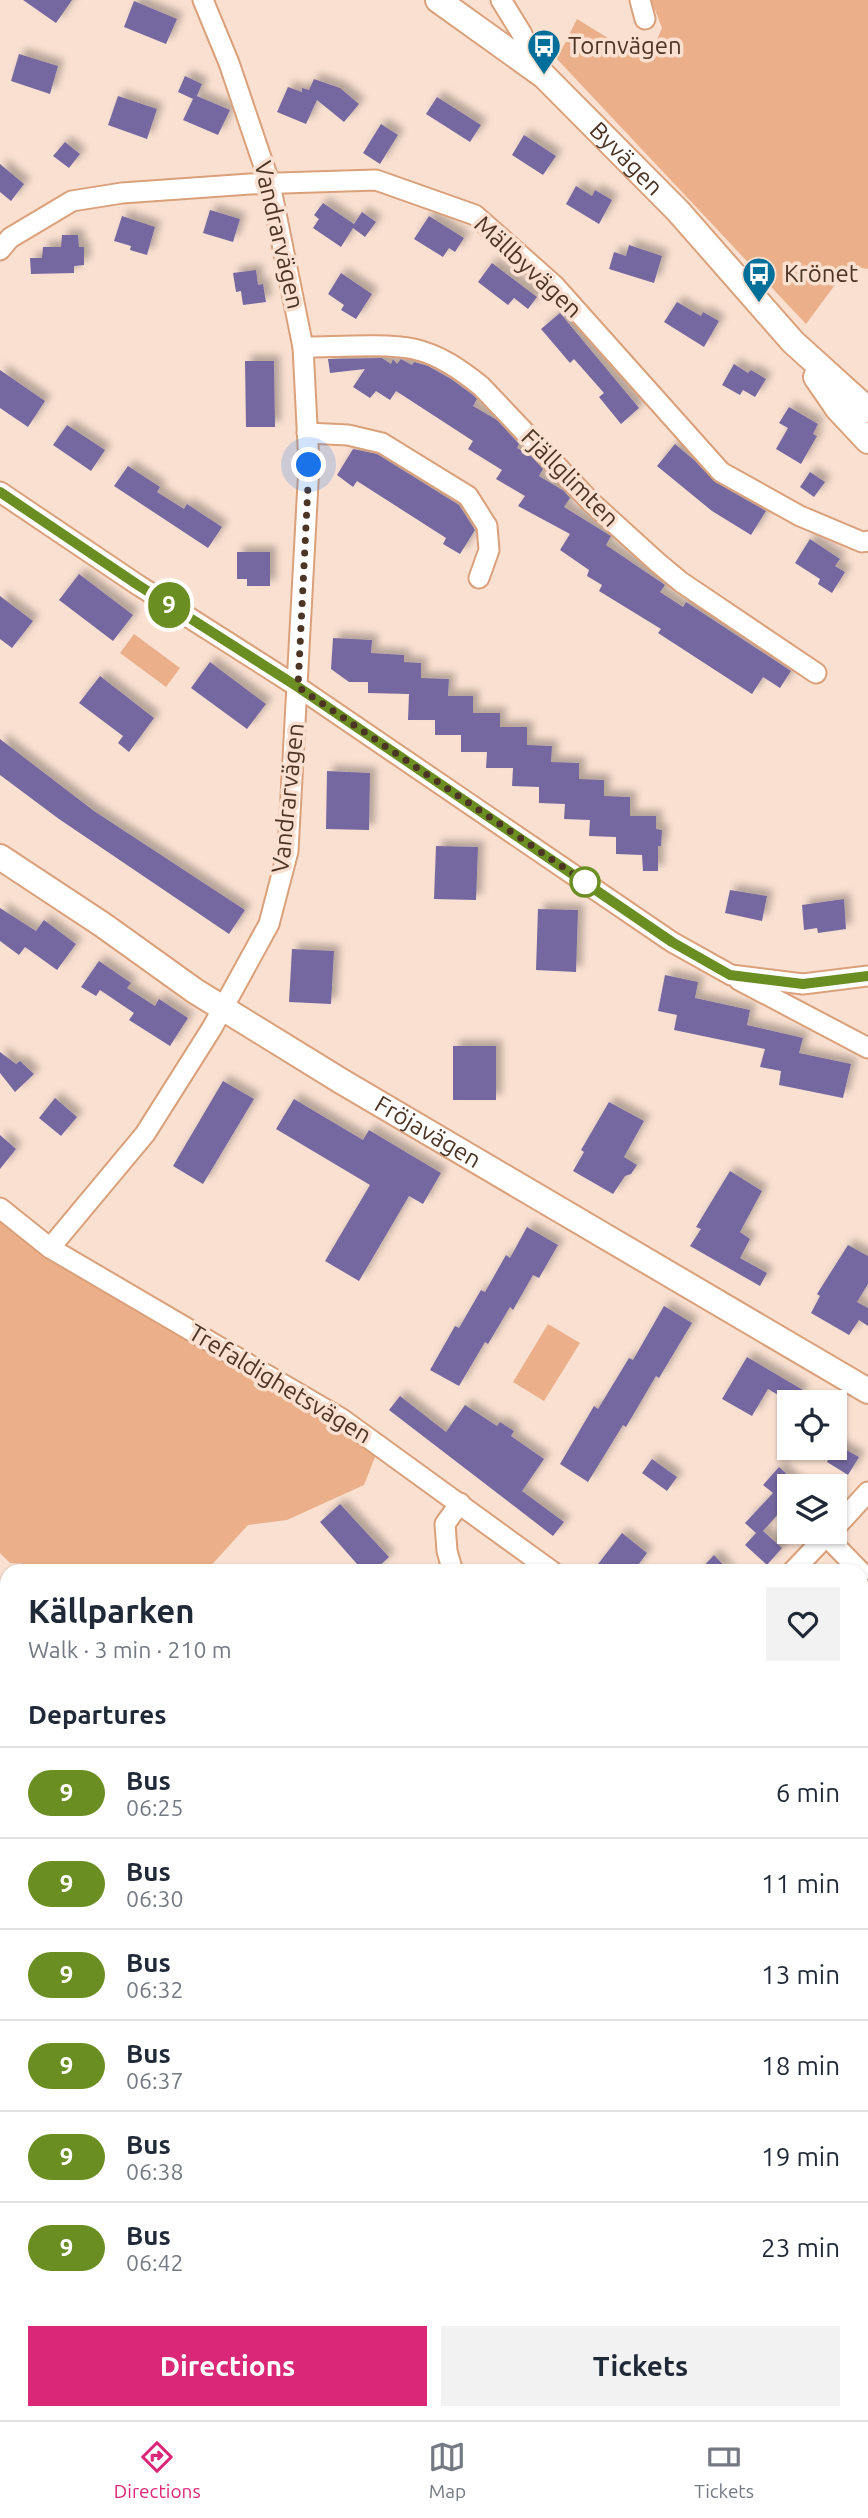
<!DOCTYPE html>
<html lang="en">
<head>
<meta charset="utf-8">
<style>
	:root { --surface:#fff; --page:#f2f2f3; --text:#1f2937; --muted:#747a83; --line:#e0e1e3; --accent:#db2777 }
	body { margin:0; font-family:Ubuntu,sans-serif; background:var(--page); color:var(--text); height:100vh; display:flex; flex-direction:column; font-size:26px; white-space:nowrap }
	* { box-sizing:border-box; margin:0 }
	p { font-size:23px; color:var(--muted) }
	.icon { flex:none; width:38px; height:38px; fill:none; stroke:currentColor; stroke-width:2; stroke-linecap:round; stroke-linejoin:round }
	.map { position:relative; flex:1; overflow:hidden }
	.sheet { position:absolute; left:0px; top:1564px; width:868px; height:856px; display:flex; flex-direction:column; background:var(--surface); border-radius:21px 21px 0 0; box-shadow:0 2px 5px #0004 }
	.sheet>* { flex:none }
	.badge { padding:0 14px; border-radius:23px; font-size:24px; line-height:46px }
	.buttons { position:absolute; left:777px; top:1390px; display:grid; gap:14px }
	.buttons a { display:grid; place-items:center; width:70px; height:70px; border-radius:0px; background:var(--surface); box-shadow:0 2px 5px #0004; font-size:35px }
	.you { position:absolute; width:35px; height:35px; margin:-18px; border:5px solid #fff; border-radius:50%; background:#1a73e8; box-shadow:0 0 0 10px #1a73e833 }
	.map>.badge { position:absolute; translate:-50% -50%; box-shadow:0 0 0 4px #fff }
	h2 { padding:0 28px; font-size:26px; line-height:63px }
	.round { display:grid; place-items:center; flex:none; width:74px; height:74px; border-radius:0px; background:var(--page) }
	.summary { display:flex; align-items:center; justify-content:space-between; height:119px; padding:0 28px }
	h1 { font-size:33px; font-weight:600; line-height:52px }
	.cta { display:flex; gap:14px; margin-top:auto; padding:14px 28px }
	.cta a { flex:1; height:80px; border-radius:0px; background:var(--accent); color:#fff; font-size:28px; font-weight:600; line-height:80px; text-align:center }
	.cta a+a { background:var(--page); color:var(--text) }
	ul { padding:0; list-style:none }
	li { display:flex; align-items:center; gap:21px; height:91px; padding:0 28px; border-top:2px solid var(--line) }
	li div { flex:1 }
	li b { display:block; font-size:26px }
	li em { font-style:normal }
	li .badge { min-width:77px; font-weight:700; text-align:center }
	.tabs { display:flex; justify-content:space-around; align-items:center; height:98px; border-top:2px solid var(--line); background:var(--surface); font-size:19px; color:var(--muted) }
	.tabs a { display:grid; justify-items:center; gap:4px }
	.tabs .current { color:var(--accent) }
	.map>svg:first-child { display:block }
	.green { fill:#ebb089 }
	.building { fill:#7568a0; filter:url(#shadow) }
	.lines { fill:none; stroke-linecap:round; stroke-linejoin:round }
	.minor-casing { stroke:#daa07a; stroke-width:23 }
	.tertiary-casing { stroke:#daa07a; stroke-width:28 }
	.secondary-casing { stroke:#daa07a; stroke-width:32 }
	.minor { stroke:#fff; stroke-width:19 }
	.tertiary { stroke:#fff; stroke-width:24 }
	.secondary { stroke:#fff; stroke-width:28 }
	.line-casing { stroke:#fff; stroke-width:16 }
	.line { stroke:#6b8e23; stroke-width:10 }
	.walk { stroke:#4d3525; stroke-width:7; stroke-dasharray:0 12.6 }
	.stop-dot { fill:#fff; stroke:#6b8e23; stroke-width:3.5 }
	.labels { text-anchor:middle; stroke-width:7; stroke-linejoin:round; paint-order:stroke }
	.poi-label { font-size:24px; fill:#4d3525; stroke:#f9e0d1; text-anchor:start }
	.street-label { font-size:24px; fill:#4d3525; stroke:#f9e0d1 }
</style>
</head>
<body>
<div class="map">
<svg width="868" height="2420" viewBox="0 0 868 2420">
	<defs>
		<filter id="shadow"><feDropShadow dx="6" dy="-6" stdDeviation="3.5" flood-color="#0004"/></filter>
	</defs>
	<rect width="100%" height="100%" fill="#f9e0d1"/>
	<g class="green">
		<polygon points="648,0 868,0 868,269 849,266 806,324 557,59 577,19 647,62 662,28 655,10"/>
		<polygon points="134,634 180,668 166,687 120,653"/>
		<polygon points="0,1215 148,1310 377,1452 364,1485 287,1520 248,1525 206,1571 98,1572 93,1568 10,1563 0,1553"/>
		<polygon points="548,1324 580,1343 544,1401 513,1382"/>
		<polygon points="868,1902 868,1980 861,1982 861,1905"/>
		<polygon points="0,2106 7,2107 7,2413 718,2413 720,2420 0,2420"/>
	</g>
	<g class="building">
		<polygon points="23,0 72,0 56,23"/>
		<polygon points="134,1 177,19 166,44 124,27"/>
		<polygon points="19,54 58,66 50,94 11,81"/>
		<polygon points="185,76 202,84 197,96 230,110 218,135 183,120 193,99 178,92"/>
		<polygon points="314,79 340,88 359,104 344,122 317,100 306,124 277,112 288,87 302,92 302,88 309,90"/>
		<polygon points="118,96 157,109 147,139 108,125"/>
		<polygon points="437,97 481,125 470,142 426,114"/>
		<polygon points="381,124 398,135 380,164 363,153"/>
		<polygon points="524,135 556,156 543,175 512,155"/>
		<polygon points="65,142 80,154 69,168 53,156"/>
		<polygon points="0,164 24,184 11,201 0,192"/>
		<polygon points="576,186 592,196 595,190 612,200 599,224 566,204"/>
		<polygon points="323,203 354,224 362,212 376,222 365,237 353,228 341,247 313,228 319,219 314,215"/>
		<polygon points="210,210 240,219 233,242 203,233"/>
		<polygon points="122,216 155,227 147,255 130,250 131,246 114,241"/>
		<polygon points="429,216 464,238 455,252 449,248 443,257 414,239"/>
		<polygon points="62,235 78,235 79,247 84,247 84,265 74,266 74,273 31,274 30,258 42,258 43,247 61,247"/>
		<polygon points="629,245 662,256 654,283 609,269 614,252 626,256"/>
		<polygon points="492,263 537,297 528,309 514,298 508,305 478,282"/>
		<polygon points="256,270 258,285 263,284 266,302 243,305 241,291 236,292 233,273"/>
		<polygon points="341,273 372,294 356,319 341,310 344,305 328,294"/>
		<polygon points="677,302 701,316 703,312 719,321 704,347 664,322"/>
		<polygon points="560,313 639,408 621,424 599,397 604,393 574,359 570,363 541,329"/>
		<polygon points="382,358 391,364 393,359 397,364 401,359 412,365 414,362 428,366 451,379 473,395 477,399 473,406 497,420 519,444 517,448 530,455 543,469 539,476 564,491 570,498 564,507 611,536 606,545 665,585 660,592 683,607 686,602 791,671 780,688 763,677 752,694 658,633 661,629 599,591 602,585 587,576 589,570 560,550 570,534 518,506 525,496 496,479 502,470 468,449 473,441 396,391 390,400 376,391 370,398 353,387 365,369 330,373 328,359"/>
		<polygon points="245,361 274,361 275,427 246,427"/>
		<polygon points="734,364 748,373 751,370 766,379 755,397 743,390 740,395 722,385"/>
		<polygon points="0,370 45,401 28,427 0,408"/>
		<polygon points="789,407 818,424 813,434 817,436 801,464 776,449 788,428 779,423"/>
		<polygon points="67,425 105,450 91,471 53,445"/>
		<polygon points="675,444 694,460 715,482 766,511 751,535 712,511 657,466"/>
		<polygon points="353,449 377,454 459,505 475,530 460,554 443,544 446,538 357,481 353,487 337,475"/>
		<polygon points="128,466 160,487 157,492 184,509 187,504 222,527 208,548 114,486"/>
		<polygon points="810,472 825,482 814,497 800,487"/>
		<polygon points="810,539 840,559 835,566 845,572 832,593 818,584 820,579 795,563"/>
		<polygon points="237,552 270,552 270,586 247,586 247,579 237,579"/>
		<polygon points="79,574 133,615 113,641 59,600"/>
		<polygon points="0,596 33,621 12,648 0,639"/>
		<polygon points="333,638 372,640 371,653 404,655 404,662 421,663 421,678 449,679 448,696 473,696 473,713 500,713 500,727 527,727 527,745 552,746 551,762 579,763 579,779 604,780 604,796 630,797 630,816 656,816 656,829 662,830 661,846 658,846 658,871 643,871 642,855 616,854 616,837 589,836 590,820 564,819 565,804 539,803 539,787 512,786 513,768 486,768 487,752 461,752 461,735 435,735 435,720 408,720 409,694 368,693 368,682 349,682 331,669"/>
		<polygon points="210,662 266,704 247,729 191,688"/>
		<polygon points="100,676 154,718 129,752 118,743 123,736 79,703"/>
		<polygon points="0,739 94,811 245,910 229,934 59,819 0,775"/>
		<polygon points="327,771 370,773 369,830 326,829"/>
		<polygon points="436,846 478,847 476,900 434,899"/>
		<polygon points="730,890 767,896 762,921 725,913"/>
		<polygon points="844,899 846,929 818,933 817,928 804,930 802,905"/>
		<polygon points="0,908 36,931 44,920 76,944 57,970 25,947 19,955 0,941"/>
		<polygon points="538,909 578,910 576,972 536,970"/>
		<polygon points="292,949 334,951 331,1004 289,1002"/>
		<polygon points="99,961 131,983 127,988 155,1006 159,999 188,1018 170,1046 129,1020 134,1013 100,990 96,996 81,987"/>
		<polygon points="665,975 698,982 695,998 750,1010 747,1025 803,1038 799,1053 851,1064 843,1098 779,1085 781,1071 760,1067 765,1049 674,1030 677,1015 658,1011"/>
		<rect x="453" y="1046" width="43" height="54"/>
		<polygon points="0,1052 16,1064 20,1061 34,1074 15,1092 0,1073"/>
		<polygon points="223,1081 254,1099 203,1184 173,1166"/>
		<polygon points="55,1098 77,1117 61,1136 39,1118"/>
		<polygon points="294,1099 363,1140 369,1130 441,1173 423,1204 409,1196 359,1281 325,1261 370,1185 276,1129"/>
		<polygon points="609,1102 644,1121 624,1157 637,1165 631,1174 625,1176 613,1194 573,1171 584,1152 581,1150"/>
		<polygon points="0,1135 16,1149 0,1169"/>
		<polygon points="730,1171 762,1191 740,1232 750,1239 740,1258 767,1273 760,1286 690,1246 701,1229 696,1227"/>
		<polygon points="527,1227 558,1245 539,1278 533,1275 513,1310 510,1307 488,1344 485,1342 459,1386 430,1370 455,1326 459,1328 481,1290 485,1292 506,1255 510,1258"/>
		<polygon points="848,1245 868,1256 868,1284 857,1302 868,1308 868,1326 859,1320 849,1335 811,1313 820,1296 817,1294"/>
		<polygon points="664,1306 692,1323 659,1378 656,1376 626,1427 623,1425 588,1482 560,1464 594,1406 598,1409 629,1358 633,1360"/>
		<polygon points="747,1357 803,1390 796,1402 790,1402 768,1389 752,1416 722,1399"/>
		<polygon points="400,1396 446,1432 465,1405 497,1426 500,1422 514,1431 511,1436 544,1459 522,1491 564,1522 553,1536 389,1410"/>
		<polygon points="837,1445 859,1457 848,1475 827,1462"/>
		<polygon points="652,1459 677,1477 667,1491 642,1473"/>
		<polygon points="779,1467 800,1486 789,1486 789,1502 763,1531 782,1548 767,1565 745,1545 756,1533 745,1523 773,1493 763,1485"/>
		<polygon points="340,1504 389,1557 373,1572 364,1572 320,1522"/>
		<polygon points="622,1533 647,1553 633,1572 592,1572"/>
		<polygon points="714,1555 730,1572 698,1572"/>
	</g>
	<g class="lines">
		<g class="minor-casing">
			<g id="minor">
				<polyline points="501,0 522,34 534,68"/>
				<polyline points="640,0 645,19"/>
				<polyline points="0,250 10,238 72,201 122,193 250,184 376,180 475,215 554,285 721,472 800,516 862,542 868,541"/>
				<path d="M 303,347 C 336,347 384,343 414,349 C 440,355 461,370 481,386 L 592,503 L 657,562 L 681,582 L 816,673"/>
				<polyline points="307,433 348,435 382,443 468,496 487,526 489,550 479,578"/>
				<polyline points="0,492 138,585 298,687 672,942 731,975 803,984 868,976"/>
				<polyline points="739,980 868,1048"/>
				<polyline points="0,1208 50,1248 342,1419 553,1572"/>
				<polyline points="50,1248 145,1134 212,1028 269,924 288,851 309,465 303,347 270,184 229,63 203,0"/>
				<polyline points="835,1528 868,1492"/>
				<polyline points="826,1536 861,1572"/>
				<polyline points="453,1572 447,1551 445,1524 460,1503"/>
				<polyline points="792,1572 831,1531"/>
				<polyline points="0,1732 7,1734"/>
				<polyline points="861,1886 868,1884"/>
				<polyline points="0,2002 7,2002"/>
				<polyline points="861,2178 868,2177"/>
			</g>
		</g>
		<g class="tertiary-casing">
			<g id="tertiary">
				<path id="s1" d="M 438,0 L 544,76 L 678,211 L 793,342 L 868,410"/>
				<polyline points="816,377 838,409 868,441"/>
				<path id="s2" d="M 0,857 L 103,925 L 195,991 L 341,1081 L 868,1391"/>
			</g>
		</g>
		<g class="secondary-casing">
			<g id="secondary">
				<polyline points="861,2016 868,2015"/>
				<polyline points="0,2071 7,2071"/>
			</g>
		</g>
		<use href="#minor" class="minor"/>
		<use href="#tertiary" class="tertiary"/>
		<use href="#secondary" class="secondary"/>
	</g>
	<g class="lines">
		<g class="line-casing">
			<polyline id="line" points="0,492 138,585 298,687 672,942 730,975 803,984 868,976"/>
		</g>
		<use href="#line" class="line"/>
		<polyline class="walk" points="309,465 298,687 585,882"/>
	</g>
	<defs>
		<g id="bus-pin" transform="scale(1.75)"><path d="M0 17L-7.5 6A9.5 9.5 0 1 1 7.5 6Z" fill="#006f9a" stroke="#f9e0d1"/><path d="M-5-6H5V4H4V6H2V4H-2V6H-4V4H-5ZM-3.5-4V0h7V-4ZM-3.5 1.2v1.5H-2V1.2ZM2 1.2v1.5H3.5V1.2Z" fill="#fff"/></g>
	</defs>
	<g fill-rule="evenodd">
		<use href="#bus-pin" x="544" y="46"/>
		<use href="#bus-pin" x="759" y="274"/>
	</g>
	<circle class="stop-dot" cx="585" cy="882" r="14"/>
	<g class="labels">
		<g class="poi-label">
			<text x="568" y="54">Tornvägen</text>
			<text x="784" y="282">Krönet</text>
		</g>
		<g class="street-label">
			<text dy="8" stroke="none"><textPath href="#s1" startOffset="247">Byvägen</textPath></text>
			<text transform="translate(279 235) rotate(77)" y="8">Vandrarvägen</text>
			<text transform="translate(528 267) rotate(43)" y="8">Mällbyvägen</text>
			<text transform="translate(570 478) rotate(45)" y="8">Fjällglimten</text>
			<text transform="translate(288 798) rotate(-84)" y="8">Vandrarvägen</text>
			<text dy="8" stroke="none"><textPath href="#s2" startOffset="509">Fröjavägen</textPath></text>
			<text transform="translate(280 1384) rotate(31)" y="8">Trefaldighetsvägen</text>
		</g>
	</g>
</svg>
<div class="buttons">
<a><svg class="icon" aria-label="locate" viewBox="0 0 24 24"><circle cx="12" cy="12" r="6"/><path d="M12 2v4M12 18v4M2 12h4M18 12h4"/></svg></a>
<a><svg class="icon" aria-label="layers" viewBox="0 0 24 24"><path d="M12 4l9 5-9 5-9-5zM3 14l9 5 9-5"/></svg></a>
</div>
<div class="you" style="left:309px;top:465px"></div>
<b class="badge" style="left:169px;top:605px;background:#6b8e23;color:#fff">9</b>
<section class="sheet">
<div class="summary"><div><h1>Källparken</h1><p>Walk · 3 min · 210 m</p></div><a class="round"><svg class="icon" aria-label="heart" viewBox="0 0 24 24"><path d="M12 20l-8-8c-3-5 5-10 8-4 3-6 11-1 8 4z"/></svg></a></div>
<h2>Departures</h2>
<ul>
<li><span class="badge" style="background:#6b8e23;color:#fff">9</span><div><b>Bus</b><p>06:25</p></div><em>6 min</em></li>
<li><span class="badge" style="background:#6b8e23;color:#fff">9</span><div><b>Bus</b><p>06:30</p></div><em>11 min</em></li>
<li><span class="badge" style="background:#6b8e23;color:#fff">9</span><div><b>Bus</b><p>06:32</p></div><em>13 min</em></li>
<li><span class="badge" style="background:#6b8e23;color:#fff">9</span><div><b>Bus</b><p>06:37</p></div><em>18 min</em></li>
<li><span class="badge" style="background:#6b8e23;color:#fff">9</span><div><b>Bus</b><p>06:38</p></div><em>19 min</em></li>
<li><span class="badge" style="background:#6b8e23;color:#fff">9</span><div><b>Bus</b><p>06:42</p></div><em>23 min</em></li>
</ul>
<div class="cta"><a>Directions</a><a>Tickets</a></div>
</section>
</div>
<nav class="tabs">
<a class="current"><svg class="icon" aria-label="directions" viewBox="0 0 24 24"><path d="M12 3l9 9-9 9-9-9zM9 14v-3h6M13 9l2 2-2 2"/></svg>Directions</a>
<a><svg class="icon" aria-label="map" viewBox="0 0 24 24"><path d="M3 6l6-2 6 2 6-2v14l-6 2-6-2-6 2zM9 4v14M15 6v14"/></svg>Map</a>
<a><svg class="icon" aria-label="tickets" viewBox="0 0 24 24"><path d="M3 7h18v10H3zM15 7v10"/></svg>Tickets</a>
</nav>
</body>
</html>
